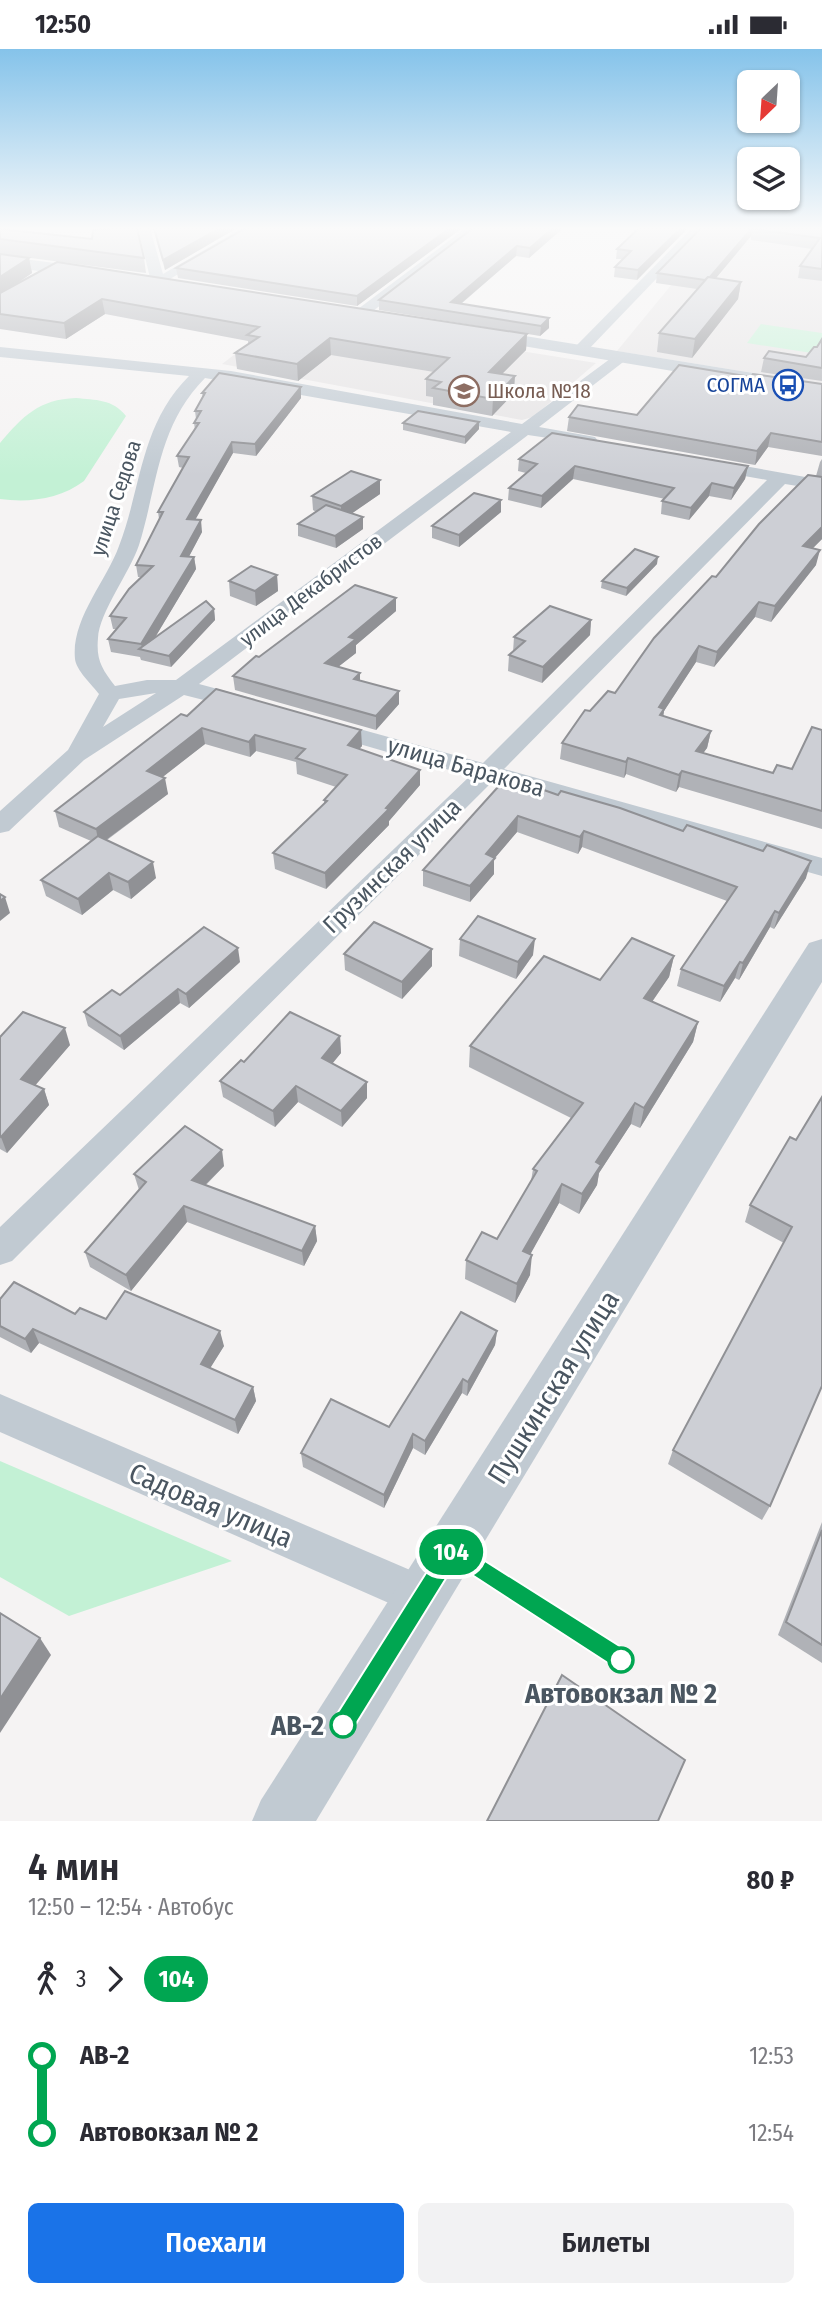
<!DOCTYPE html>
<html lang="ru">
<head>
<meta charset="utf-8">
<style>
	:root { --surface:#fff; --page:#f2f2f3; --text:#2b2b33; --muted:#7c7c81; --accent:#1a73e8 }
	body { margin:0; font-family:"Fira Sans Condensed",sans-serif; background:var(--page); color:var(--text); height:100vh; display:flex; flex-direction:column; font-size:26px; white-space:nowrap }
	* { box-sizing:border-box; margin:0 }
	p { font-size:23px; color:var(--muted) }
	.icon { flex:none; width:38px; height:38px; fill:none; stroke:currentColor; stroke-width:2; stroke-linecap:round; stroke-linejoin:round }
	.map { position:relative; height:1772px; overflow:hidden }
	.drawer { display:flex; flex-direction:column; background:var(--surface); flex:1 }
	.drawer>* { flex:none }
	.badge { padding:0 14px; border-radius:23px; font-size:24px; line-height:46px }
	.needle { width:46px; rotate:205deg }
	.fabs { position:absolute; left:737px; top:21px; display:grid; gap:14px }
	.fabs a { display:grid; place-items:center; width:63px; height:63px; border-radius:10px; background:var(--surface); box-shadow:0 2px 5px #0004; font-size:35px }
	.map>.badge { position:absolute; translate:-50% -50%; box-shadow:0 0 0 4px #fff }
	.legs { display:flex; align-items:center; gap:10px; height:77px; padding:0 28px; font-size:23px }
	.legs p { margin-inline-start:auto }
	.overview { display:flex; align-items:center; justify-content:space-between; height:119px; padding:0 28px }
	h1 { font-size:38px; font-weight:600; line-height:52px }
	.action { display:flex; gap:14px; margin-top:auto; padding:14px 28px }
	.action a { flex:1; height:80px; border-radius:10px; background:var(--accent); color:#fff; font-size:28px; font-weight:600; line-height:80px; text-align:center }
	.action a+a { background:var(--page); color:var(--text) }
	ul { padding:0 28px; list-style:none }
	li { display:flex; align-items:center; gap:24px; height:77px; font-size:26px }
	li i { display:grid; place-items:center; width:10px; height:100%; margin:0 9px; background:currentColor }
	li i::after { content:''; width:18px; height:18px; margin:-9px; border:5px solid; border-radius:50%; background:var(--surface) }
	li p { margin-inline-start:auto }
	li:first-child i { background:linear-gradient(#0000 50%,currentColor 0) }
	li:last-child i { background:linear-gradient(currentColor 50%,#0000 0) }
	.status { display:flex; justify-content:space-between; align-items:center; height:49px; padding:0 35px; background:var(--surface); direction:ltr }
	.status svg { height:19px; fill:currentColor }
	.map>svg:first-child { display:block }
	.education { fill:#e6e4e5 }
	.green { fill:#c3f1d5 }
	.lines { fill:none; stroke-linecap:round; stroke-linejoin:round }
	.minor { fill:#c1cad2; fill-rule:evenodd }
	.tertiary { fill:#c1cad2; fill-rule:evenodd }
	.wall { fill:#b0b2b7 }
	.shaded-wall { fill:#909195 }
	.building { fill:#cdcfd5; stroke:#909195; stroke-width:2 }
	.line-1 { fill:#00a651; stroke:#fff; stroke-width:2 }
	.stop-1-dot { fill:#fff; stroke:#00a651; stroke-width:3.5 }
	.labels { text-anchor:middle; stroke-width:6; stroke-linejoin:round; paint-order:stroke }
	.far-transit-label { font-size:21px; fill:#164399; stroke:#fff; text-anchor:end }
	.far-education-label { font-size:21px; fill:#785e54; stroke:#fff; text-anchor:start }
	.far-street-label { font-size:21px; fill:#4a5661; stroke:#fff }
	.street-label { font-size:24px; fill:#4a5661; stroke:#fff }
	.near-street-label { font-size:28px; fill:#4a5661; stroke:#fff }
	.near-stop-label { font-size:28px; font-weight:bold; fill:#4a5661; stroke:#fff }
</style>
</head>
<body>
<div class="status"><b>12:50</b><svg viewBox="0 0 49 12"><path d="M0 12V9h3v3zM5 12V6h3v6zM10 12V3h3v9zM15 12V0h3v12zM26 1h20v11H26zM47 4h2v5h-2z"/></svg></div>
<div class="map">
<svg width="822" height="1772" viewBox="0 0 822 1772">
	<rect width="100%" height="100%" fill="#f5f3f3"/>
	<g class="education">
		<polygon points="718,179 822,187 822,335 617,302"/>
		<polygon points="288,265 596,314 533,368 522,371 222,315"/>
	</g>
	<g class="green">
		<polygon points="761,275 822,284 822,298 818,305 747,294"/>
		<path d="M 76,349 C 95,351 113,350 126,367 L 84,432 C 60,450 29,454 0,450 L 0,394 C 22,368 39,350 76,349 Z"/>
		<polygon points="0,1412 232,1512 69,1567 0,1528"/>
	</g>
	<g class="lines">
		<g class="minor">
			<polygon points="138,179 150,179 163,225 242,179 257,179 158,237 151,233"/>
			<polygon points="466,179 480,179 364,269 354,269 354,263"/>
			<polygon points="692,179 705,179 586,303 576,303 576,297"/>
			<path d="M 0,298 L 231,322 L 522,375 L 618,304 L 628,304 L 631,307 L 539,378 L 595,388 L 598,392 L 595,396 L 528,386 L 199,635 L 255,650 L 258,655 L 255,660 L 247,662 L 184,646 L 84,711 L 9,782 L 0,784 L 0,762 L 68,701 L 99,645 C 92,636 76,621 75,610 C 71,570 106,533 119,497 C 142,437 140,376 189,327 L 0,308 ZM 205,329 L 511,383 L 176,631 L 147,631 L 115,637 C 102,620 96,611 98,589 C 99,564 130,523 139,496 C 158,435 157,378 205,329 ZM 156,644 L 103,678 L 119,650 Z"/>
			<polygon points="711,411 822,431 822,441 785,435 504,720 822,809 822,827 492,733 12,1212 0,1216 0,1178 470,727 318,683 314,678 318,673 334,673 483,714 767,431 705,420 702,416 705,412"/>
			<polygon points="0,1345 438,1533 444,1548 438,1563 423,1569 0,1383"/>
		</g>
		<g class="tertiary">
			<polygon points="0,207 94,219 102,224 94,229 0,217"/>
			<polygon points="481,280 822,335 822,347 475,289 472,285"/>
			<polygon points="822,890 822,933 316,1772 252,1772 261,1751 809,894"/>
		</g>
	</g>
	<g class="wall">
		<polygon points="0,179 10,179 6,181 144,209 146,224 0,205"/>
		<polygon points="153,179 237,179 165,221"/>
		<polygon points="246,179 462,179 357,257 178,229 176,219"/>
		<polygon points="563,179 529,209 516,207 461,255 549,269 549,279 540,287 379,261 379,251"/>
		<polygon points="639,179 688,179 637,231 614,228 615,218 623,210 616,210 617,200"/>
		<polygon points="701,179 822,179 822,232 798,229 800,217 812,200 751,191 751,187 716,229 741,233 738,250 692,309 657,303 659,284 697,240 656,234 657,224"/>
		<polygon points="0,205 29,209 32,224 13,237 527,285 526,301 502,325 514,344 492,367 433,356 433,348 426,347 426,330 434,323 331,306 298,332 237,320 235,304 248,295 248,292 105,265 66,290 0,280"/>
		<polygon points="822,290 822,332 761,323 764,309 806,308 817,298"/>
		<polygon points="751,328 822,335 822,407 768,398 755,416 567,382 569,368 637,366"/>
		<polygon points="301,338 301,349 256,407 233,404 195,470 202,483 189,507 194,508 196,520 155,588 214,560 215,571 171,618 141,611 140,608 111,603 108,590 116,580 113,580 110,567 141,528 138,528 136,516 159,470 158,463 183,419 179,418 177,407 195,381 194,374 196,370 195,362 203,349 202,344"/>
		<polygon points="403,374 479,380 465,395 403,381"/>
		<polygon points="519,410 748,417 745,430 731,451 709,447 689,471 661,465 662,452 665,450 573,430 541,459 508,451 509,439 526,424 518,422"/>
		<polygon points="822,410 822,490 813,499 816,516 771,573 755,568 714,618 696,613 664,662 663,667 711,682 707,699 703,704 773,724 792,720 822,681 822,780 679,738 676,743 626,725 624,729 560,710 562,694 590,662 615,644 716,528 816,427 820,413"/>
		<polygon points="380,431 380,445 352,464 363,468 363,480 336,499 298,487 298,475 316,463 313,461 312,447"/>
		<polygon points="501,451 501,463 459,498 432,489 432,477"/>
		<polygon points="657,515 626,547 601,539 602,532"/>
		<polygon points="277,526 278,542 256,557 230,547 229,532"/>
		<polygon points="396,549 396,562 356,596 356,604 338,618 360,632 399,642 399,655 376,681 235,641 233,627 259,608"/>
		<polygon points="591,571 590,586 542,634 508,622 509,606 513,603 514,588"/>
		<polygon points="187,667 362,697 359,700 420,736 389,772 389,776 326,840 275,820 273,804 324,755 324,751 336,738 297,725 296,713 256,702 250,708 205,695 162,728 168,745 107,791 156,829 131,850 113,841 82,866 46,847 41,831 91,792 59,778 55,762"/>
		<polygon points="507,728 558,746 806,829 774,880 770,878 739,931 735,929 720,953 677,937 681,920 727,852 582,798 578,805 517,783 494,810 494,825 470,853 423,837 423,821"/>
		<polygon points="460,890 533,906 516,930 459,907"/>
		<polygon points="344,905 432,917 402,950 345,921"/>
		<polygon points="674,907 669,928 652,953 698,973 693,993 640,1079 631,1075 599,1124 597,1136 579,1165 559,1154 530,1205 530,1226 515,1254 465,1230 466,1211 497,1190 531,1132 533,1120 571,1069 469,1018 470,997 600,931"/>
		<polygon points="240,913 189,959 180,954 124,1001 88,977 84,963 120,946"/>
		<polygon points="340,987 341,1004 332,1014 367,1033 367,1049 342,1078 298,1053 275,1078 223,1048 220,1032 244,1013"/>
		<polygon points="0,988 70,996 35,1036 44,1040 49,1056 7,1104 0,1100"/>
		<polygon points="822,1048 770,1457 762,1471 668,1415 673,1401 784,1194 745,1173 750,1156 796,1091"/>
		<polygon points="224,1117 206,1136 315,1177 317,1192 304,1217 187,1173 131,1242 90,1218 85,1203 139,1141 134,1125"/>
		<polygon points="0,1250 75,1265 106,1270 224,1297 210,1319 253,1338 256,1352 238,1385 39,1294 31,1304 0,1288"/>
		<polygon points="497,1282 495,1296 467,1347 462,1344 425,1406 413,1399 384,1459 303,1418 301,1404 389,1378"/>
		<polygon points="822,1473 822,1614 778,1586"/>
	</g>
	<g class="shaded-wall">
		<polygon points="220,179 237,179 165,221 163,211"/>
		<polygon points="450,179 462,179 357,257 357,247"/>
		<polygon points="553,179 563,179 529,209 530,199"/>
		<polygon points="680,179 688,179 637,231 638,221"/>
		<polygon points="752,179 751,187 706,241 707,231"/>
		<polygon points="517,197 516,207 451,263 451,253"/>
		<polygon points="29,209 32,224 0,246 0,228"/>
		<polygon points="741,233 738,250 692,309 695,290"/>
		<polygon points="102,250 105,265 66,290 64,274"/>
		<polygon points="549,269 549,279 540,287 541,277"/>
		<polygon points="527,285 526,301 488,339 489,323"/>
		<polygon points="330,289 331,306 298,332 297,315"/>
		<polygon points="515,327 514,344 492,367 493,350"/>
		<polygon points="301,338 301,349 256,407 255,395"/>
		<polygon points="479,373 479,380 465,395 465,388"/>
		<polygon points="771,384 768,398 755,416 757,402"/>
		<polygon points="232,393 233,404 189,482 187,470"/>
		<polygon points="575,417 573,430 541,459 542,447"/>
		<polygon points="748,417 745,430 731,451 734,439"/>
		<polygon points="380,431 380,445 341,472 341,457"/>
		<polygon points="712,434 709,447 689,471 691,459"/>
		<polygon points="501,451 501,463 459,498 459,486"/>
		<polygon points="363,468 363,480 336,499 335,487"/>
		<polygon points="201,471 202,483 183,519 181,507"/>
		<polygon points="822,478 822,490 800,512 803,497"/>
		<polygon points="820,501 816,516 771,573 775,557"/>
		<polygon points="194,508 196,520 147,602 143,601 141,595"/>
		<polygon points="658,508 657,515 626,547 627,539"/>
		<polygon points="277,526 278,542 256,557 255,542"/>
		<polygon points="396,549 396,562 356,596 356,604 325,628 325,614 349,588"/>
		<polygon points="759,553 755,568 714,618 717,603"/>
		<polygon points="214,560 215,571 171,618 169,607"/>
		<polygon points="591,571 590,586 542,634 543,618"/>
		<polygon points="699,597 696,613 664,662 662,676 659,658"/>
		<polygon points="360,624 360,637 354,630"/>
		<polygon points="399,642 399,655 376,681 376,667"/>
		<polygon points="202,679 205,695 150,738 147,722"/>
		<polygon points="361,681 362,697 348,712 348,696"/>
		<polygon points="711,682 707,699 693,718 696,702"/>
		<polygon points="255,686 256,702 250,708 249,693"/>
		<polygon points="628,709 626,725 624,729 626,713"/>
		<polygon points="420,721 420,736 389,772 389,776 326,840 325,824"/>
		<polygon points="682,722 679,738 676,743 679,726"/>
		<polygon points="165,729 168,745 99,796 96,780"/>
		<polygon points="518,767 517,783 494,810 494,825 470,853 470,837 486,805"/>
		<polygon points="584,782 582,798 578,805 580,788"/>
		<polygon points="811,812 806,829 774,880 779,864"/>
		<polygon points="153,813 156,829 131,850 128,833"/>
		<polygon points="109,824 113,841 82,866 78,850"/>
		<polygon points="5,848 10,864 0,872 0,852"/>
		<polygon points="775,862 770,878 739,931 743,914"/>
		<polygon points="535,890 533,906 516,930 518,913"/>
		<polygon points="238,899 240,913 189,959 186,945"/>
		<polygon points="432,900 432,917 402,950 402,933"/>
		<polygon points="674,907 669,928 640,970 644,949"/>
		<polygon points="740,913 735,929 720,953 724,937"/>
		<polygon points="178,940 180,954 124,1001 120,987"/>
		<polygon points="698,973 693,993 640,1079 644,1059"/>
		<polygon points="65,979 70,996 27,1046 21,1030"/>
		<polygon points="340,987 341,1004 324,1025 322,1009"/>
		<polygon points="367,1033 367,1049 342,1078 341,1062"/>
		<polygon points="296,1037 298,1053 275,1078 273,1062"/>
		<polygon points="44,1040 49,1056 7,1104 1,1088"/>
		<polygon points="635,1054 631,1075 599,1124 597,1136 579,1165 582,1145 596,1113"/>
		<polygon points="222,1101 224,1117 195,1146 192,1131"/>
		<polygon points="562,1135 559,1154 521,1222 523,1202"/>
		<polygon points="184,1157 187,1173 131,1242 126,1226"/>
		<polygon points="315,1177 317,1192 304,1217 302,1202"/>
		<polygon points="532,1206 530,1226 515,1254 517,1235"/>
		<polygon points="33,1280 39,1294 31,1304 25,1290"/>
		<polygon points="220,1282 224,1297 204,1329 201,1315"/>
		<polygon points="497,1282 495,1296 467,1347 468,1333"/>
		<polygon points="463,1330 462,1344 425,1406 425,1392"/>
		<polygon points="253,1338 256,1352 238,1385 235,1371"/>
		<polygon points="413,1385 413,1399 384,1459 384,1446"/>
		<polygon points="40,1589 51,1606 0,1684 0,1650"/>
	</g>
	<g class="building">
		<polygon points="113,179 137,179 144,209 0,190 0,180 92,190 93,181 110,180"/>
		<polygon points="154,179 220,179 163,211"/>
		<polygon points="246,179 450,179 357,247 176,219"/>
		<polygon points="473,179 553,179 530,199 517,197 451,253 549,269 541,277 379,251"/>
		<polygon points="639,179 681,179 638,221 615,218 631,202 617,200"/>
		<polygon points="701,179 752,179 710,228 708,228 705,231 657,224"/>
		<polygon points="753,179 822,179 822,220 800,217 820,189 753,180"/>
		<polygon points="0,205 29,209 0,228"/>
		<polygon points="57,213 527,285 489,323 515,327 493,350 433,339 441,333 426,330 449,309 330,289 297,315 235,304 259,288 247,286 259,278 102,250 64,274 0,265 0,244"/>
		<polygon points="708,228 741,233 695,290 659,284"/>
		<polygon points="822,290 822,319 764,309 769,302 806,308 814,298 817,298"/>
		<polygon points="679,316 751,328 753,325 822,335 822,393 771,384 757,402 569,368 578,356 637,366"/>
		<polygon points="219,324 301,338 255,395 232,393 187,470 201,471 181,507 194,508 141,595 108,590 126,569 110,567 129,540 153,517 136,516 163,463 158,463 189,408 177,407 199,374 194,374 201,362 195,362 205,344 202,344"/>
		<polygon points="418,362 479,373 465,388 403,374"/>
		<polygon points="552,384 748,417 734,439 712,434 691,459 662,452 674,439 575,417 542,447 509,439 537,415 519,410"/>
		<polygon points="351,422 380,431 341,457 312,447"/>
		<polygon points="808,426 822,428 822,478 803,497 820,501 775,557 759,553 717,603 699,597 659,658 664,660 660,666 711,682 696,702 773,724 777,716 792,720 812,678 822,681 822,762 682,722 679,726 628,709 626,713 562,694 585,661 590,662 608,642 615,644 654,589 712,527 716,528 759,475"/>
		<polygon points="474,444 501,451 459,486 432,477"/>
		<polygon points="326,456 363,468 335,487 298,475"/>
		<polygon points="635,500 658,508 627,539 602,532"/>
		<polygon points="251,517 277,526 255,542 229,532"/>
		<polygon points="355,536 396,549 349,588 356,590 325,614 360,624 354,630 399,642 376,667 233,627 256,607 259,608"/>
		<polygon points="206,552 214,560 169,607 139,600"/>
		<polygon points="550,557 591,571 543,618 509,606 525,592 514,588"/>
		<polygon points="216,640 361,681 348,696 420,721 386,759 389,760 325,824 273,804 327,752 324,751 347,726 296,709 305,700 255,686 249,693 202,679 147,722 165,729 96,780 55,762 181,665 187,667"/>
		<polygon points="507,728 558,746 561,742 620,759 683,782 687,776 763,802 767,796 811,812 779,864 775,862 743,914 740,913 724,937 681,920 737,838 584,782 580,788 518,767 486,805 495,809 470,837 423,821"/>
		<polygon points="98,787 153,813 128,833 109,824 78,850 41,831"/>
		<polygon points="0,845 5,848 0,852"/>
		<polygon points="478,867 535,890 518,913 460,890"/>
		<polygon points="374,873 432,900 402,933 344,905"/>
		<polygon points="204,878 238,899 186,945 178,940 120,987 84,963 112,941 120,946"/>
		<polygon points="632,889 674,907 644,949 698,973 644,1059 635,1054 596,1113 601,1116 582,1145 562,1135 523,1202 532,1206 517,1235 466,1211 482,1183 497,1190 537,1122 533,1120 583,1054 470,997 544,907 600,931"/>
		<polygon points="23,963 65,979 21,1030 44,1040 1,1088 0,1087 0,988"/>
		<polygon points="290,963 340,987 322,1009 367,1033 341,1062 296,1037 273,1062 220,1032 241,1011 244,1013"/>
		<polygon points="822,1048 822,1337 770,1457 673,1401 792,1178 750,1156 790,1088 796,1091"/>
		<polygon points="185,1077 222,1101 192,1131 315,1177 302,1202 184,1157 126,1226 85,1203 146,1133 134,1125"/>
		<polygon points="14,1233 75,1265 80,1259 106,1270 125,1242 220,1282 201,1315 253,1338 235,1371 33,1280 25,1290 0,1277 0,1250"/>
		<polygon points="461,1263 497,1282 468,1333 463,1330 425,1392 413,1385 384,1446 301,1404 331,1350 389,1378"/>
		<polygon points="822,1481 822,1596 786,1573"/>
		<polygon points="0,1564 40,1589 0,1650"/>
		<polygon points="562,1626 685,1711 658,1772 487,1772"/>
	</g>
	<linearGradient id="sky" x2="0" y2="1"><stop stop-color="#85c3ea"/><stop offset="0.42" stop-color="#fafafa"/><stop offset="1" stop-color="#fafafa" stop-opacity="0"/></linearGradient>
	<rect width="822" height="427" fill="url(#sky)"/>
	<polygon class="line-1" points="452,1491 629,1603 632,1611 629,1618 621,1622 614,1618 455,1515 351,1683 343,1687 335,1683 332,1676 335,1668 445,1494"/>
	<defs>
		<g id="bus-ring" transform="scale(1.575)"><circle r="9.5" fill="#fff" stroke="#1a4fb4" stroke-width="1.5"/><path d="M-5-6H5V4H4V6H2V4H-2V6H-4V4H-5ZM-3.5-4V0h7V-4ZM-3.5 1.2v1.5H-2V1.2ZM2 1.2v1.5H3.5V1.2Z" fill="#1a4fb4"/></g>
		<g id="school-ring" transform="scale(1.575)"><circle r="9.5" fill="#fff" stroke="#8d6e63" stroke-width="1.5"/><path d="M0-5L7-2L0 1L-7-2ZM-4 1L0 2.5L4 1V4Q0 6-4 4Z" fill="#8d6e63"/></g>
	</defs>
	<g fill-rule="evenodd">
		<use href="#bus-ring" x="788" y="336"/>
		<use href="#school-ring" x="464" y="342"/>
	</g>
	<g class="stop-1-dot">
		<circle cx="621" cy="1611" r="12"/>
		<circle cx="343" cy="1676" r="12"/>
	</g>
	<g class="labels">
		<g class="far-transit-label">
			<text x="765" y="343">СОГМА</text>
		</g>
		<g class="far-education-label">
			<text x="487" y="349">Школа №18</text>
		</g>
		<g class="far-street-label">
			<text transform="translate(116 449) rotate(-72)" y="7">улица Седова</text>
			<text transform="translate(311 541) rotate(-37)" y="7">улица Декабристов</text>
		</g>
		<g class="street-label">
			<text transform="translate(466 718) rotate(16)" y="8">улица Баракова</text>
			<text transform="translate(392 817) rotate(-44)" y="8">Грузинская улица</text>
		</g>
		<g class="near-street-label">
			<text transform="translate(553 1338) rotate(-58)" y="10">Пушкинская улица</text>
			<text transform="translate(211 1456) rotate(23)" y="10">Садовая улица</text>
		</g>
		<g class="near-stop-label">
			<text x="621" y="1654">Автовокзал № 2</text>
			<text x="324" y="1686" text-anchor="end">АВ-2</text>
		</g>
	</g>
</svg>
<div class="fabs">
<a><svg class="needle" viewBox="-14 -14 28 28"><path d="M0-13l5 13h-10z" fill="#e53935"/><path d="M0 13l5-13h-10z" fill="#7c7c81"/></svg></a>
<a><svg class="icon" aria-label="layers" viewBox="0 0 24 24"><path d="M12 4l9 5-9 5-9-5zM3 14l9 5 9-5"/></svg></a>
</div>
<b class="badge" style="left:451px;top:1503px;background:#00a651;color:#fff">104</b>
</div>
<section class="drawer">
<div class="overview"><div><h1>4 мин</h1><p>12:50 – 12:54 · Автобус</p></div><b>80 ₽</b></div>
<div class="legs"><svg class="icon" aria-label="walk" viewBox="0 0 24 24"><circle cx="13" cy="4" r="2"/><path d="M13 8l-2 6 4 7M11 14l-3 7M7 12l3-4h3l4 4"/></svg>3<svg class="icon" aria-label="forward" viewBox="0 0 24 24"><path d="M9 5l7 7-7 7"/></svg><b class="badge" style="background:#00a651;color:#fff">104</b></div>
<ul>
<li><i style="color:#00a651"></i><b>АВ-2</b><p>12:53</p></li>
<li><i style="color:#00a651"></i><b>Автовокзал № 2</b><p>12:54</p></li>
</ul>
<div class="action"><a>Поехали</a><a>Билеты</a></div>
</section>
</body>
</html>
